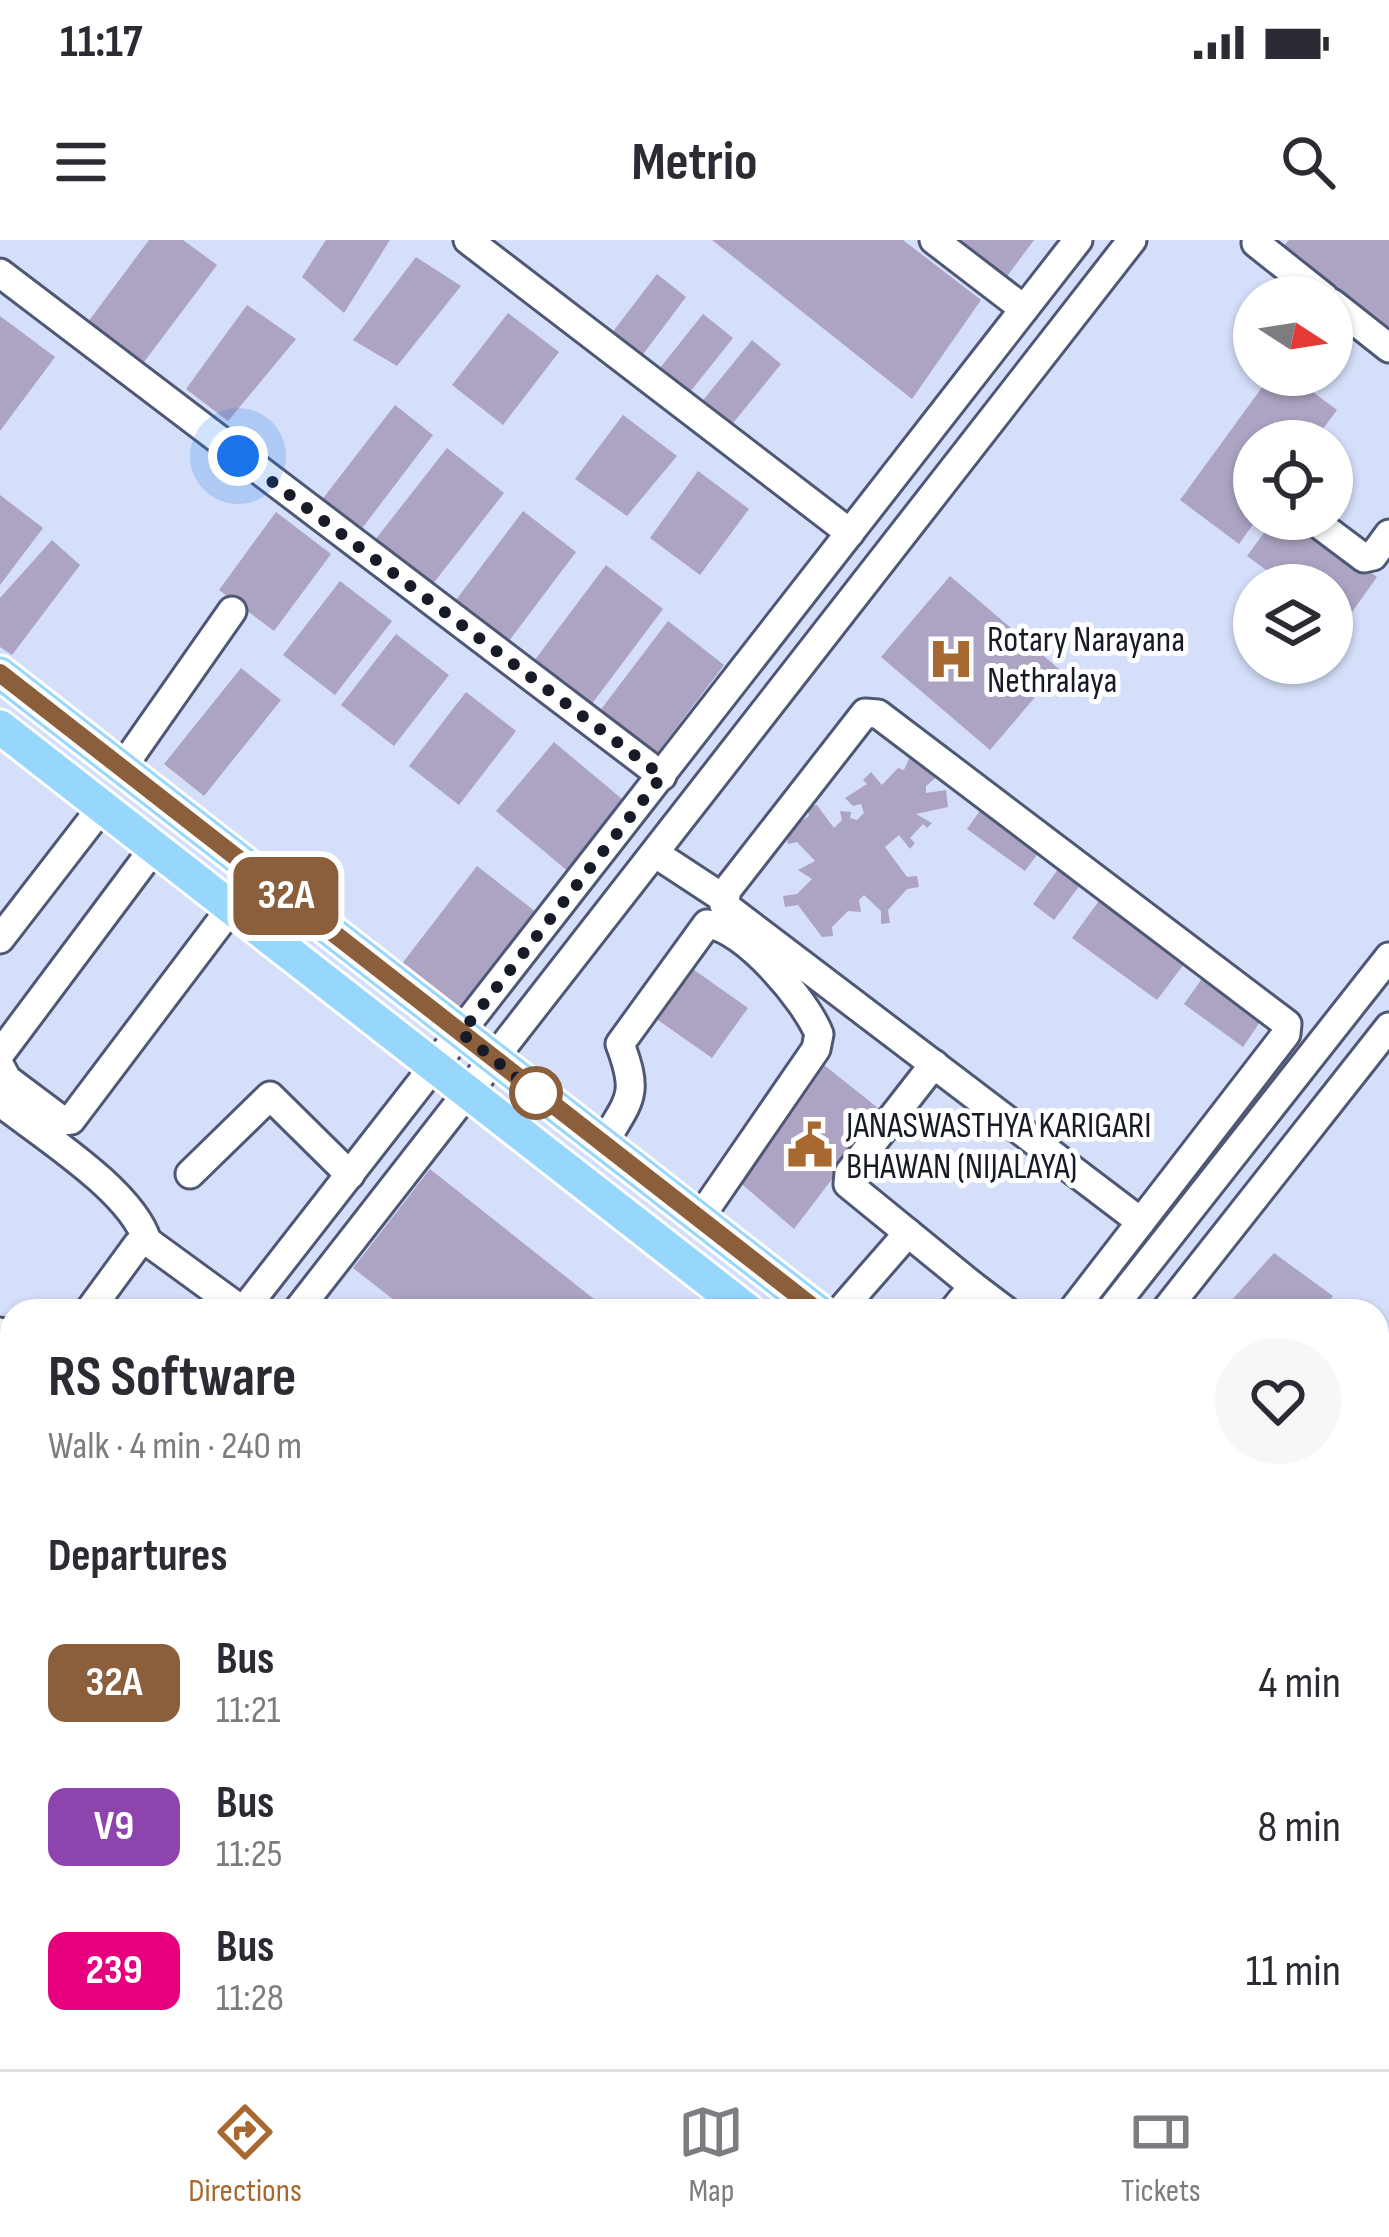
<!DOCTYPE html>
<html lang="en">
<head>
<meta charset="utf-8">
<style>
	:root { --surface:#fff; --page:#f7f7f7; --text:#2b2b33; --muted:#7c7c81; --line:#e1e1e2; --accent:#a86931 }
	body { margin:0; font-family:"Sofia Sans Condensed",sans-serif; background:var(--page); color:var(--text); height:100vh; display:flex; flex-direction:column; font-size:45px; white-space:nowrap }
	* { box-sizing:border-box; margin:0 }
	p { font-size:39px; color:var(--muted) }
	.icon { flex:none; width:66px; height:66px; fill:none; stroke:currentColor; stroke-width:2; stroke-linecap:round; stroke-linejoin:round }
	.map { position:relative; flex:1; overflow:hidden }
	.side { position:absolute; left:0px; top:1059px; width:1389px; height:771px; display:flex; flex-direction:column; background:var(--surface); border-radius:36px 36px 0 0; box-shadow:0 3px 9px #0004 }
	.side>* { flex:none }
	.badge { padding:0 24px; border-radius:18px; font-size:42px; line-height:78px }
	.needle { width:78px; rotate:102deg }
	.tools { position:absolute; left:1233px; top:36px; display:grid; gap:24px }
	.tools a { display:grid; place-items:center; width:120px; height:120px; border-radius:50%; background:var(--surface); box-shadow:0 3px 9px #0004; font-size:60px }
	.you { position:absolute; width:60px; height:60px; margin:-30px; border:9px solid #fff; border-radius:50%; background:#1a73e8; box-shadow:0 0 0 18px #1a73e833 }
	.map>.badge { position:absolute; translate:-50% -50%; box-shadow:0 0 0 6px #fff }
	h2 { padding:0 48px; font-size:45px; line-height:108px }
	.round { display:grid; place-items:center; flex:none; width:126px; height:126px; border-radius:63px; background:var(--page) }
	.summary { display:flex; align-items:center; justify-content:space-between; height:204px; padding:0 48px }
	h1 { font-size:57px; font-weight:700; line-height:90px }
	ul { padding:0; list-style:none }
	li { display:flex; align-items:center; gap:36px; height:144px; padding:0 48px }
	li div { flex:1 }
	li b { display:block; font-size:45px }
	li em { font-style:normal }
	li .badge { min-width:132px; font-weight:700; text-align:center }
	.status { display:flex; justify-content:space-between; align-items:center; height:84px; padding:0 60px; background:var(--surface); direction:ltr }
	.status svg { height:33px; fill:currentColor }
	header { display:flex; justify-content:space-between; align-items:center; height:156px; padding:0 48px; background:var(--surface); font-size:54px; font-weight:700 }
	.tab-bar { display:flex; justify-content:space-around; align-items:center; height:168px; border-top:3px solid var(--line); background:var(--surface); font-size:33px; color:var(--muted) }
	.tab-bar a { display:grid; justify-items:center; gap:6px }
	.tab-bar .on { color:var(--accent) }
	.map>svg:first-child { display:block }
	.building { fill:#ada3c3 }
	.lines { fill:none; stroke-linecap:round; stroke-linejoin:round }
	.minor-casing { stroke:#4e5874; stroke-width:33 }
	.major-casing { stroke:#fff; stroke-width:39 }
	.minor { stroke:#fff; stroke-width:27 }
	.major { stroke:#97d6fd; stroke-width:33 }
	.line-casing { stroke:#fff; stroke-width:27 }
	.line { stroke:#8b5e3c; stroke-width:18 }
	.walk { stroke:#171b27; stroke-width:12; stroke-dasharray:0 21.6 }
	.stop-dot { fill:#fff; stroke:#8b5e3c; stroke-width:6 }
	.labels { text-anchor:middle; stroke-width:10; stroke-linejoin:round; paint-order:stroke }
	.poi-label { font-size:36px; fill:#171b27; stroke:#fff; text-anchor:start }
</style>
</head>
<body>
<div class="status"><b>11:17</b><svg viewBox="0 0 49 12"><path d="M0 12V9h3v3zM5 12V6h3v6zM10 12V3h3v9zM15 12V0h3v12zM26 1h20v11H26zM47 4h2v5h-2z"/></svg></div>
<header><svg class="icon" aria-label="menu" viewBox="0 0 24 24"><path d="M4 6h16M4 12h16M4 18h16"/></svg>Metrio<svg class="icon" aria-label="search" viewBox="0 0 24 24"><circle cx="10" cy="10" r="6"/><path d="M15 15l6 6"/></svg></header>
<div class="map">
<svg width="1389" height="1829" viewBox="0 0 1389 1829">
	<rect width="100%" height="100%" fill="#d5dff9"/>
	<g class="building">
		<polygon points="149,0 183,0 217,25 144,122 128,110 122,118 101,103 106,96 88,82"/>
		<polygon points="326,0 390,0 344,73 302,37"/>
		<polygon points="712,0 903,0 981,60 912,159"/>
		<polygon points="955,0 1034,0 1005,39"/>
		<polygon points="1289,0 1389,0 1389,102 1275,16"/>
		<polygon points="416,17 461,46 397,126 353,100"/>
		<polygon points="657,34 686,57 638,121 608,98"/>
		<polygon points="247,65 296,99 228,181 186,149"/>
		<polygon points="508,73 559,112 503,185 452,145"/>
		<polygon points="703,74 733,98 686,157 656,133"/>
		<polygon points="0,76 55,117 0,191"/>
		<polygon points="752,100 781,124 729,188 700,164"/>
		<polygon points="1271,135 1290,135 1337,170 1314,201 1254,201 1257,279 1239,304 1180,260"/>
		<polygon points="395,165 433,195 360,291 321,261"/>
		<polygon points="623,175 677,216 627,276 575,239"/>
		<polygon points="447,208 504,253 432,345 375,300"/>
		<polygon points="698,231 749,269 700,335 650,298"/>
		<polygon points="0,255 43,288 0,345"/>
		<polygon points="523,271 576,312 506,405 453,364"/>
		<polygon points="276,272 331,314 274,391 219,350"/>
		<polygon points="1260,279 1298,279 1377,337 1342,386 1332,378 1332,345 1287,345 1247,316 1269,286"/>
		<polygon points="52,300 80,325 12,415 0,407 0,358"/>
		<polygon points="606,325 663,369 591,465 534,421"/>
		<polygon points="950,336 1059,429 990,510 881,417"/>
		<polygon points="340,341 392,381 335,455 283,415"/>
		<polygon points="668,381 724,425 655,516 599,472"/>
		<polygon points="396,394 449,435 394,506 341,465"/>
		<polygon points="241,428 281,460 204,556 164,524"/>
		<polygon points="466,452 516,491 459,565 409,526"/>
		<polygon points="554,502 634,569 576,638 496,571"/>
		<polygon points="913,510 931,532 940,534 926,546 926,553 946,550 948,567 916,574 932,583 927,588 923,584 910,598 915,603 910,609 899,595 885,607 907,637 917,636 919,647 907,649 888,670 890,683 881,684 881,671 864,655 859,660 861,672 848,671 832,687 833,696 822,697 798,665 785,667 783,656 797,654 812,639 798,630 815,621 797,602 788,604 786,591 809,576 807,567 817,565 834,588 842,580 840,571 851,572 850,578 857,580 864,573 861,564 853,566 845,558 867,544 863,540 871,532 882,545 898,528 904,530"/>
		<polygon points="984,565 1042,608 1025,631 967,589"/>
		<polygon points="1061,625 1083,641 1054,680 1033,664"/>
		<polygon points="477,626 545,679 469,778 401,725"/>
		<polygon points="1101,658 1187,720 1157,760 1072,698"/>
		<polygon points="690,727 748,768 712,818 655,778"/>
		<polygon points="1204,736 1262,779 1243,807 1184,764"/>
		<polygon points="824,825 883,872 794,989 736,939"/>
		<polygon points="430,929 609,1071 408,1071 353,1028"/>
		<polygon points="1274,1013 1333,1056 1321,1071 1222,1071"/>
		<polygon points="1377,1092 1389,1103 1389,1259 1377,1249"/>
		<polygon points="1377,1663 1389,1672 1389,1753 1377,1768"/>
		<polygon points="0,1697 12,1706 12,1792 0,1783"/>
		<polygon points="632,1818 797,1818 788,1829 623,1829"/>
		<polygon points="853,1818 1081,1818 1072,1829 844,1829"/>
		<polygon points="1144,1818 1296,1818 1310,1829 1135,1829"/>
	</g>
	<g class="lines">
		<g class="minor-casing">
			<g id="minor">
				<polyline points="468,0 850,293"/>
				<polyline points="934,0 1024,69"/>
				<polyline points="1256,3 1324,57"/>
				<polyline points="0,33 662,536"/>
				<polyline points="1332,63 1389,108"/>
				<polyline points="1312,279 1364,318 1373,316 1389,294"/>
				<polyline points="122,528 232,371"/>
				<polyline points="656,614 723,658"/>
				<polyline points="0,699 102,567"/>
				<polyline points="0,814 154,608"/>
				<polyline points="934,824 849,933 848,944 973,1046"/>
				<polyline points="0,826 7,839 63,881 71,880 231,668"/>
				<path d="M 0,862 C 42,895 132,951 147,1001"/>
				<path d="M 602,906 C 629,859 640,857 620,804 L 707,684 C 744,687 806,761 819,794 L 816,809 L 699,979"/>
				<polyline points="190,934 270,856 350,935"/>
				<polyline points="89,1071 138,1004 147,1001 243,1071 1078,0"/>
				<polyline points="297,1071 1132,0"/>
				<polyline points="840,1071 908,993"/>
				<polyline points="953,1071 973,1046 1006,1071"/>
				<polyline points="1072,1071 1286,794 1287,784 878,474 865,473 727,650 724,665 1141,982"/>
				<polyline points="1110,1071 1389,717"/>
				<polyline points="1165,1071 1389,787"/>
				<polyline points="0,1092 12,1101"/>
				<polyline points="0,1142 12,1150"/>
				<polyline points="0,1233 12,1217"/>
				<polyline points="1377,1254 1389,1264"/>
				<polyline points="1377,1311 1389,1297"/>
				<polyline points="0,1333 12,1342"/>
				<polyline points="0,1379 12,1364"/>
				<polyline points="1377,1410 1389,1395"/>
				<polyline points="0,1449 12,1433"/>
				<polyline points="1377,1640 1389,1650"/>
				<polyline points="0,1686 12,1696"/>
				<polyline points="18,1818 31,1829"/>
				<polyline points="294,1818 310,1829"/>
				<polyline points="121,1829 130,1818"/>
				<polyline points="180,1829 189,1818"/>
				<polyline points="523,1829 532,1818"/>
				<polyline points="561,1829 570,1818"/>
				<polyline points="1385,1829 1389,1824"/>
			</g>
		</g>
		<g class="major-casing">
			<g id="major">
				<polyline points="0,433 818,1071"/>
				<polyline points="0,487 748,1071"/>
				<polyline points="1377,1506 1389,1515"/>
				<polyline points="1377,1561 1389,1571"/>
			</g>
		</g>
		<use href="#minor" class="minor"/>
		<use href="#major" class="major"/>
	</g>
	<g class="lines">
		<g class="line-casing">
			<polyline id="line" points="0,433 818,1071"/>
		</g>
		<use href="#line" class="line"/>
		<polyline class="walk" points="238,216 662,536 461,793 536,853"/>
	</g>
	<defs>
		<g id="hospital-bare" transform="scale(3.6)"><path d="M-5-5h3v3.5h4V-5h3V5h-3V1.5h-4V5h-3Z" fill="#a86931" stroke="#fff" stroke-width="2.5" paint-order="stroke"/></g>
		<g id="civic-bare" transform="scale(3.6)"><path d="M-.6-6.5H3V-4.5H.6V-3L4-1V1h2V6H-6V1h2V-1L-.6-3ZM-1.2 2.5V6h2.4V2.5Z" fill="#a86931" stroke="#fff" stroke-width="2.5" paint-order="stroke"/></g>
	</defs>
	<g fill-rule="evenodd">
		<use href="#hospital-bare" x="951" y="419"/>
		<use href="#civic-bare" x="810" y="905"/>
	</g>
	<circle class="stop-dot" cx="536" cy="853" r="24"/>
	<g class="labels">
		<g class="poi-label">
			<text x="987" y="411">Rotary Narayana<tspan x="987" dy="41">Nethralaya</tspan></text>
			<text x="846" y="897">JANASWASTHYA KARIGARI<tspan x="846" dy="41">BHAWAN (NIJALAYA)</tspan></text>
		</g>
	</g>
</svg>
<div class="tools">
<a><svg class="needle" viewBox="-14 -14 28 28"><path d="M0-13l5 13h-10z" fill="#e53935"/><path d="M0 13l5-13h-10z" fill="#7c7c81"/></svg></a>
<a><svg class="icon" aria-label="locate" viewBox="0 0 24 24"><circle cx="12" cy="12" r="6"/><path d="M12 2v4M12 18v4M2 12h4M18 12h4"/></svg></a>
<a><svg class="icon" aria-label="layers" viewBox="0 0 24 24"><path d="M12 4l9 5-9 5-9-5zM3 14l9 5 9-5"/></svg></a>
</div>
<div class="you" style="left:238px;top:216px"></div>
<b class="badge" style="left:286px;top:656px;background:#8b5e3c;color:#fff">32A</b>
<section class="side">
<div class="summary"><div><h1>RS Software</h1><p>Walk · 4 min · 240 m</p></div><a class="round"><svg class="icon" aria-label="heart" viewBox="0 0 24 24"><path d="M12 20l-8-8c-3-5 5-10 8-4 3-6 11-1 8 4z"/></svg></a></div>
<h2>Departures</h2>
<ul>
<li><span class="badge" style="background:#8b5e3c;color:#fff">32A</span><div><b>Bus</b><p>11:21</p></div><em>4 min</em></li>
<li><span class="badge" style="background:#8e44ad;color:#fff">V9</span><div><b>Bus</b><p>11:25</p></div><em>8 min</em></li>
<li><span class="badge" style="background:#e6007e;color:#fff">239</span><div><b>Bus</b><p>11:28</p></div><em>11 min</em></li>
</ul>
</section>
</div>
<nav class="tab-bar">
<a class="on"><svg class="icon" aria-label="directions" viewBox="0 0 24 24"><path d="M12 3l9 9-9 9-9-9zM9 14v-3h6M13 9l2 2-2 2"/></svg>Directions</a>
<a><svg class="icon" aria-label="map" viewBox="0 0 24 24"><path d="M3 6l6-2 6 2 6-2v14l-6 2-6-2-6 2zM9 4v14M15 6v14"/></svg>Map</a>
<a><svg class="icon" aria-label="tickets" viewBox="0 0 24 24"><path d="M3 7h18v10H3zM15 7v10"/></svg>Tickets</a>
</nav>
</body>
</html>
